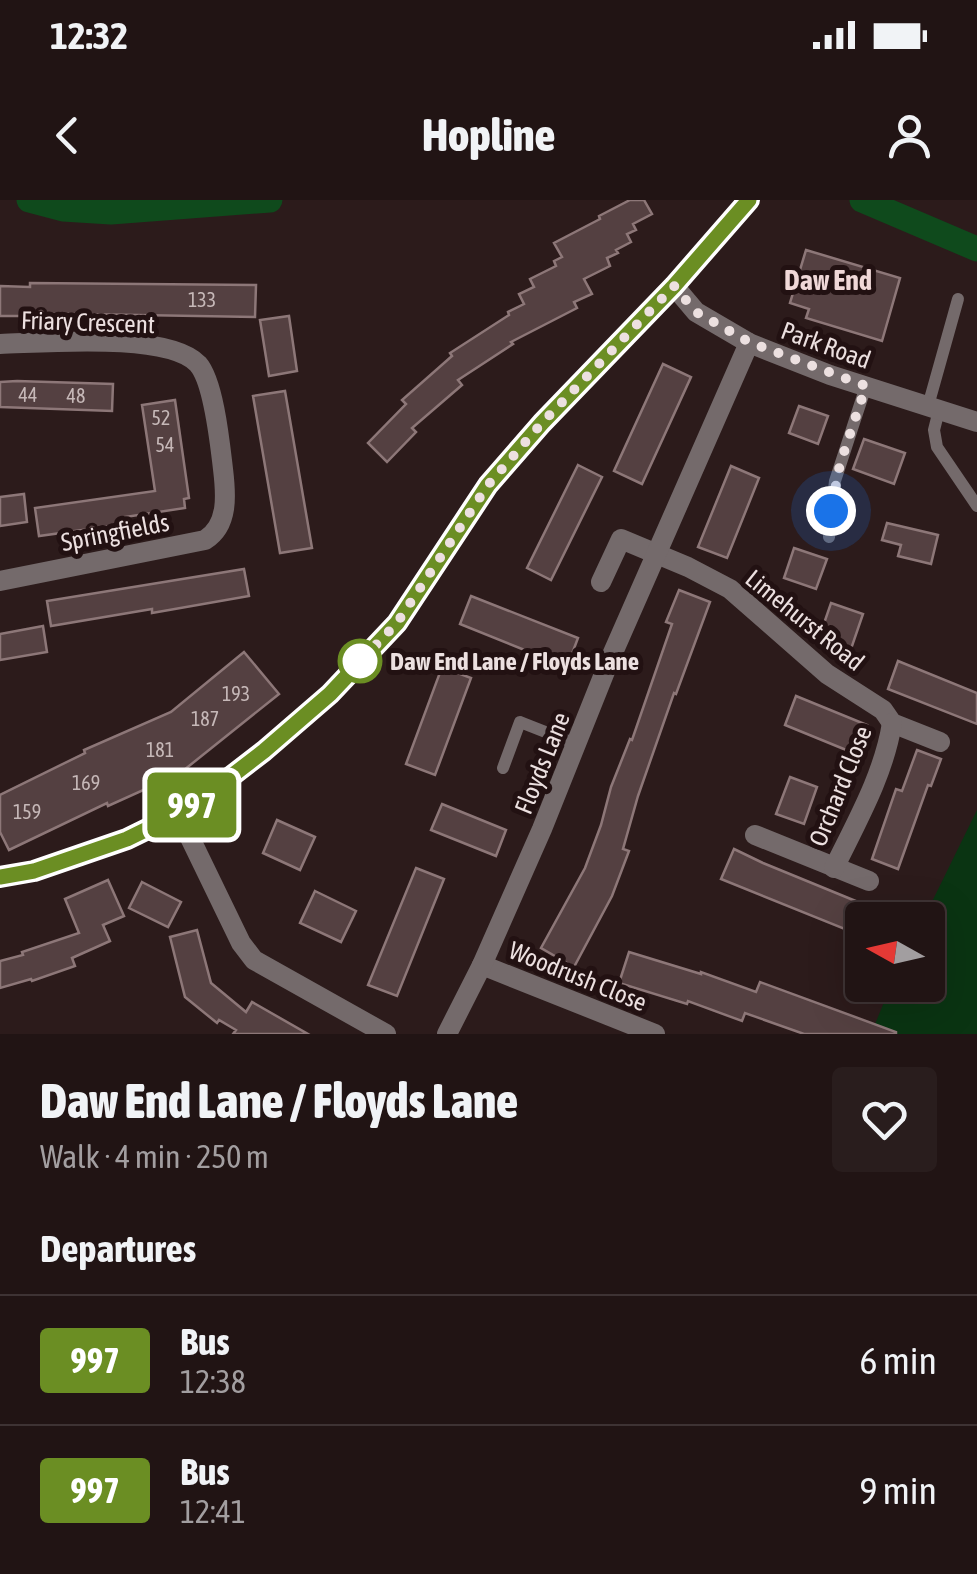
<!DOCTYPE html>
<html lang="en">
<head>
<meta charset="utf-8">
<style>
	:root { --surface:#211414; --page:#291d1d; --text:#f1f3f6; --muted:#a29ea0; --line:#3e3334 }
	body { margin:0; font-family:"Asap Condensed",sans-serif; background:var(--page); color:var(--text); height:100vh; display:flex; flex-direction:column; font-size:38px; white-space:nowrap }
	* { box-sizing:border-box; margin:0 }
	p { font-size:32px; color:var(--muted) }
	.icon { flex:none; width:55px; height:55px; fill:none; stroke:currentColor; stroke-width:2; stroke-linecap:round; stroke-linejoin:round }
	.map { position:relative; height:834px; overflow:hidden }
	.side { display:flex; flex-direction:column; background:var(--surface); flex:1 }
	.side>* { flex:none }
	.badge { padding:0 20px; border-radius:8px; font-size:35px; line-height:65px }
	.needle { width:65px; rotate:278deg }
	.buttons { position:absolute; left:845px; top:702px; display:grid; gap:20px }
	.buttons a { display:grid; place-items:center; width:100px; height:100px; border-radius:10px; background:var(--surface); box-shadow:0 10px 40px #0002,0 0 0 2px var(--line); font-size:50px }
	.you { position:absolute; width:50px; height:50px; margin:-25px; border:8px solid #fff; border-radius:50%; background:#1a73e8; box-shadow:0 0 0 15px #1a73e833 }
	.map>.badge { position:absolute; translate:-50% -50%; box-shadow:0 0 0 5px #fff }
	h2 { padding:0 40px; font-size:38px; line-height:90px }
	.round { display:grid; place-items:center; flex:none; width:105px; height:105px; border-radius:10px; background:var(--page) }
	.summary { display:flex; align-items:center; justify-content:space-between; height:170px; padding:0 40px }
	h1 { font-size:48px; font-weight:800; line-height:75px }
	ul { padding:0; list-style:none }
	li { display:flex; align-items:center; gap:30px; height:130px; padding:0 40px; border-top:2px solid var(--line) }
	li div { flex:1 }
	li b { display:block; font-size:38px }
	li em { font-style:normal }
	li .badge { min-width:110px; font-weight:700; text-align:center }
	.status { display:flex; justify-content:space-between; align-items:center; height:70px; padding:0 50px; background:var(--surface); direction:ltr }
	.status svg { height:28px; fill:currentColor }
	header { display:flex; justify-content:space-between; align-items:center; height:130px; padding:0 40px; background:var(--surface); font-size:45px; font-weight:800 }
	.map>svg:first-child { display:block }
	.green { fill:#0a3412 }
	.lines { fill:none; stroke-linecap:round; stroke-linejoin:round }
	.canal { stroke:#0f4a1c; stroke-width:25 }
	.building { fill:#544041; stroke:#8d7778; stroke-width:2.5 }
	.service { stroke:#746a6b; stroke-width:12 }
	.minor { stroke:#746a6b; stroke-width:20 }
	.secondary { stroke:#a49595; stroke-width:20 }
	.line-casing { stroke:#fff; stroke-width:22 }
	.line { stroke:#6b8e23; stroke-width:15 }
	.walk { stroke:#ece0e0; stroke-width:10; stroke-dasharray:0 18 }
	.stop-dot { fill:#fff; stroke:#6b8e23; stroke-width:5 }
	.labels { text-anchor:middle; stroke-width:10; stroke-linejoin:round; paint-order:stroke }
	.number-label { font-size:20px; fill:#c6b8b8 }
	.street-label { font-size:25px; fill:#ece0e0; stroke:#221112 }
	.stop-label { font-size:25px; font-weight:bold; fill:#ece0e0; stroke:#221112; text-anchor:start }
	.neighbourhood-label { font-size:28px; font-weight:bold; fill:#f0d8d8; stroke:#221112 }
</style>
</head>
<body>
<div class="status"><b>12:32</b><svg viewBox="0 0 49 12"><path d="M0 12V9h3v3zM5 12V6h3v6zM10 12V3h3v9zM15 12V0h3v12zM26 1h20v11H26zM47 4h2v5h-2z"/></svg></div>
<header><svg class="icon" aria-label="back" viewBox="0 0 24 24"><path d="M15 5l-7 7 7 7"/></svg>Hopline<svg class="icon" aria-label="person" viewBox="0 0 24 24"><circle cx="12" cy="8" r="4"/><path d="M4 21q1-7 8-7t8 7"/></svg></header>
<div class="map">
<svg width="977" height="834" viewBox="0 0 977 834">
	<rect width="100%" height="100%" fill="#2c1b1b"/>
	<polygon class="green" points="977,610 977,834 871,834 891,785 928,785 928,720 923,720"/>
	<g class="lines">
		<g class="canal">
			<polyline points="29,0 63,9 111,12 270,0"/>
			<polyline points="862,0 977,49"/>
		</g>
	</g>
	<g class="building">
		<polygon points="630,0 644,0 652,14 633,24 636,30 627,34 631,42 616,50 618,53 607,58 610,66 584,79 592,94 574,102 577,108 511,142 513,144 458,180 462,185 412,228 416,232 387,262 368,243 406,204 402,200 452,156 450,153 509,115 508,112 524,104 519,94 534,87 530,79 556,66 554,61 562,57 554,43 600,19 599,16"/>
		<polygon points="806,50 900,78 882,141 806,118 809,109 790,103"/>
		<polygon points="30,83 256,85 255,117 21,113 21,116 0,116 0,86 30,87"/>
		<polygon points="289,116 297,171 269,176 260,120"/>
		<polygon points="663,164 691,177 642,284 614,271"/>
		<polygon points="17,181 113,184 112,211 0,207 0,182"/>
		<polygon points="285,191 312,348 280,353 253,196"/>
		<polygon points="175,200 189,298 184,299 185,308 125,317 126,324 39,336 35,308 155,291 142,205"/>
		<polygon points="799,206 828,216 818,244 789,233"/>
		<polygon points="864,239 905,253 894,284 853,269"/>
		<polygon points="578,265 602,277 551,380 527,368"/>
		<polygon points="731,266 759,278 727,358 698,347"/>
		<polygon points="24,294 27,322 0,326 0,297"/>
		<polygon points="887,323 938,335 931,364 898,356 901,345 882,340"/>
		<polygon points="794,348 827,359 816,389 784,378"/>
		<polygon points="244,369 249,396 152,413 152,409 51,426 47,401"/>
		<polygon points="679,390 710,402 676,494 674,493 638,596 623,649 629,651 612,696 574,767 541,748 585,668 601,625 611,587 630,539 632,540 672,424 666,422"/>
		<polygon points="471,396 578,438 567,467 460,424"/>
		<polygon points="831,403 863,414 851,449 819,438"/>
		<polygon points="43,426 47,452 0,460 0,434"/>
		<polygon points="244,452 279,494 179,574 108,606 107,603 9,650 0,632 0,595 85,553 84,550 171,512"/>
		<polygon points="898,461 977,493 977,524 888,489"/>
		<polygon points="442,467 471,478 435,575 406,564"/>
		<polygon points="796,496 867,525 856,554 785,525"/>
		<polygon points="917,550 941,559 931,586 928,585 898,669 872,659 896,589 902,591"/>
		<polygon points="790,577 817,587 804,624 776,614"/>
		<polygon points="442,604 506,630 496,656 431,630"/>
		<polygon points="277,620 315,637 300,670 263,653"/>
		<polygon points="734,649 763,663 902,720 862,720 862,736 721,679"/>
		<polygon points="416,668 444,679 397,796 368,785"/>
		<polygon points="108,680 124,716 103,725 110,741 72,758 75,766 32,781 31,779 0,788 0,761 23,755 22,752 79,733 65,699"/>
		<polygon points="142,682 181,702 168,727 129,708"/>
		<polygon points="315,691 356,711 341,742 300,723"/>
		<polygon points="197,730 211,783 246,812 252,802 308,834 233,834 236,830 219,820 217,823 185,797 170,737"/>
		<polygon points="629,752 701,774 701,772 756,792 760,782 896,832 896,834 804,834 745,813 742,821 688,801 687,804 619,783"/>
	</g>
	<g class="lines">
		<g class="service">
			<polyline points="928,206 958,99"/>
			<polyline points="939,210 934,230 937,247 977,306"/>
			<polyline points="829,337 835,281 866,186"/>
			<polyline points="503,568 520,522 576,544"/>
		</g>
		<g class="minor">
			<polyline points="674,86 696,112 749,143 830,175 977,222"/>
			<path d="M 0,144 C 44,143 168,132 198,164 C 214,182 220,244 223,269 C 226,294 229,325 205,340 L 0,381"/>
			<polyline points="601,382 621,339 688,367 730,389 827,474 883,510 892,523 940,542"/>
			<polyline points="178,613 241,743 254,760 386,834"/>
			<polyline points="755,635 869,681"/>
			<path d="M 834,668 C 857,621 884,574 892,523"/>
			<polyline points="482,765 655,834"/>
			<polyline points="447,834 482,765 542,629 608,464 749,143"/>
		</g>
		<polyline class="secondary" points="0,677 34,671 127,639 178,613 203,598 264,551 330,494 397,423 488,285 542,223 674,86 749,0"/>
	</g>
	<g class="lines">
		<g class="line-casing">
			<polyline id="line" points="0,677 34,671 127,639 178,614 203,598 264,551 330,494 397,423 488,285 542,223 674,86 749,0"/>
		</g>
		<use href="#line" class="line"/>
		<polyline class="walk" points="360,461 356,466 397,423 488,285 542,223 674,86 696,112 749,142 866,186 840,264 831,311"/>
	</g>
	<circle class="stop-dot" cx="360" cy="461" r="20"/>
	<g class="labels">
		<g class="number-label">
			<text x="202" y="107">133</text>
			<text x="28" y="202">44</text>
			<text x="76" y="203">48</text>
			<text x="161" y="225">52</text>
			<text x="165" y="252">54</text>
			<text x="236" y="501">193</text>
			<text x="205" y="526">187</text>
			<text x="160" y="557">181</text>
			<text x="86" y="590">169</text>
			<text x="27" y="619">159</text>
		</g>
		<g class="street-label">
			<text transform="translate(88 122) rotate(2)" y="9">Friary Crescent</text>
			<text transform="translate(826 145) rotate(20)" y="9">Park Road</text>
			<text transform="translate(115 332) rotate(-11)" y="9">Springfields</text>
			<text transform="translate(805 420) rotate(39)" y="9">Limehurst Road</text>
			<text transform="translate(542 563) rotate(-68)" y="9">Floyds Lane</text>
			<text transform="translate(840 586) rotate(-68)" y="9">Orchard Close</text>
			<text transform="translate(578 776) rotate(22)" y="9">Woodrush Close</text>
		</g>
		<g class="stop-label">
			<text x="390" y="470">Daw End Lane / Floyds Lane</text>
		</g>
		<g class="neighbourhood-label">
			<text x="828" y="90">Daw End</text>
		</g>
	</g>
</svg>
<div class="buttons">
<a><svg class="needle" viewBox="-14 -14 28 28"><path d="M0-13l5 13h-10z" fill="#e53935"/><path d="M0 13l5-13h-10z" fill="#a29ea0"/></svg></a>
</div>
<div class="you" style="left:831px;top:311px"></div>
<b class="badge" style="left:192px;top:605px;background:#6b8e23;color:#fff">997</b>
</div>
<section class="side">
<div class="summary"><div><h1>Daw End Lane / Floyds Lane</h1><p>Walk · 4 min · 250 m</p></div><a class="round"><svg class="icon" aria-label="heart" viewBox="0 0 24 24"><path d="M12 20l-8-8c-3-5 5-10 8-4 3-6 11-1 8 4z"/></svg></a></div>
<h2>Departures</h2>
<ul>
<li><span class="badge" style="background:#6b8e23;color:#fff">997</span><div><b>Bus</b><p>12:38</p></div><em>6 min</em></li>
<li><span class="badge" style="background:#6b8e23;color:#fff">997</span><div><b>Bus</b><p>12:41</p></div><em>9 min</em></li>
</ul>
</section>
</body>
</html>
